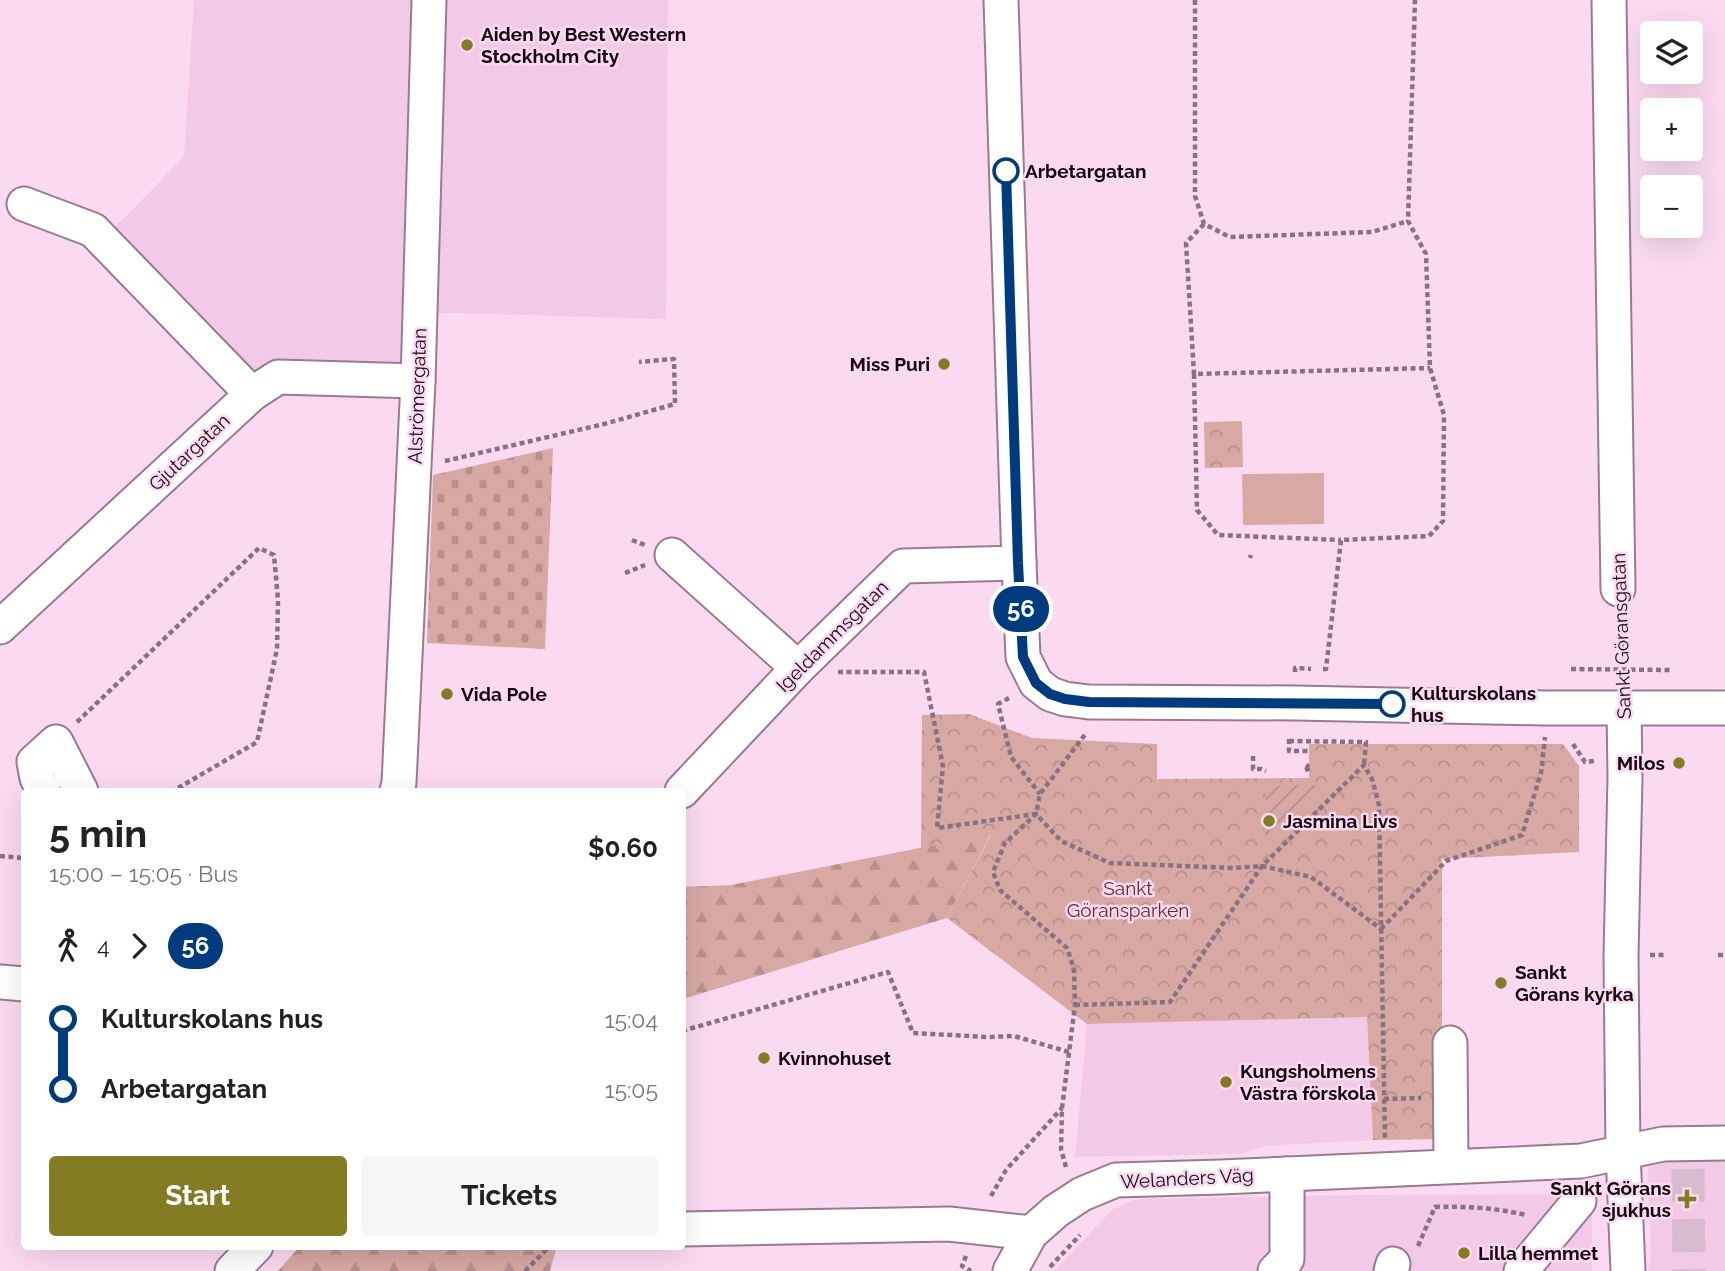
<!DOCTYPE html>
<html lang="en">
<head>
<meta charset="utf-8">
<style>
	:root { --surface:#fff; --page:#f6f6f6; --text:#222; --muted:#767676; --accent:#847c22 }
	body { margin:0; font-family:Raleway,sans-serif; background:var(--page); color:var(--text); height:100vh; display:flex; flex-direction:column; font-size:26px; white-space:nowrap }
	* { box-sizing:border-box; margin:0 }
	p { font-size:23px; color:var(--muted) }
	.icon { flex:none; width:38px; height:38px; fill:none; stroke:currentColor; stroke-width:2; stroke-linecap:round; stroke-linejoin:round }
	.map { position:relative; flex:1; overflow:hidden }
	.panel { position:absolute; left:21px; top:788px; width:665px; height:462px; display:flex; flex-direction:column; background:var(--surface); border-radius:7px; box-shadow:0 7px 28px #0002 }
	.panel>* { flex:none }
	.badge { padding:0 14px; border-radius:23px; font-size:24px; line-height:46px }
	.controls { position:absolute; left:1640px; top:21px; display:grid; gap:14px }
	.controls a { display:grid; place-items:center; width:63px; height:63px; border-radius:7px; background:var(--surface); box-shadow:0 7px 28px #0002; font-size:35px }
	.map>.badge { position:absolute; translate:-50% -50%; box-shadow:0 0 0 4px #fff }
	.legs { display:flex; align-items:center; gap:10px; height:77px; padding:0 28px; font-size:23px }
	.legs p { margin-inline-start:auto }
	.head { display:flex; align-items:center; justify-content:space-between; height:119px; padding:0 28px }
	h1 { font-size:38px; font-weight:700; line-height:52px }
	.button { display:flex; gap:14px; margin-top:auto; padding:14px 28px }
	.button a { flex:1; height:80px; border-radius:7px; background:var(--accent); color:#fff; font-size:28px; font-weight:700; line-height:80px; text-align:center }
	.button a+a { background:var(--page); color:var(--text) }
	ul { padding:0 28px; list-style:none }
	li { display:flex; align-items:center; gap:24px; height:70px; font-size:26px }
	li i { display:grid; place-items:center; width:10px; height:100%; margin:0 9px; background:currentColor }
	li i::after { content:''; width:18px; height:18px; margin:-9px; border:5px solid; border-radius:50%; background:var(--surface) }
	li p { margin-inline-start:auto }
	li:first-child i { background:linear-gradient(#0000 50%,currentColor 0) }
	li:last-child i { background:linear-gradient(currentColor 50%,#0000 0) }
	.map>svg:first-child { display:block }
	.built { fill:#f2cae7 }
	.grass { fill:#d8a9a3 }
	.forest { fill:url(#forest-firs) }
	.cemetery { fill:url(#cemetery-stones) }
	.park { fill:url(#park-crowns) }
	.garden { fill:url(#garden-furrows) }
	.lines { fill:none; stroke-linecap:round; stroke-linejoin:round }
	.minor-tunnel { stroke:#d8bbcf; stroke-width:33; stroke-dasharray:33 17; stroke-linecap:butt }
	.minor-casing { stroke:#997b91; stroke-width:37 }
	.path { stroke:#887282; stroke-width:4.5; stroke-dasharray:5 3.5; stroke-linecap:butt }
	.minor { stroke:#fff; stroke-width:33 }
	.line-1-casing { stroke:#fff; stroke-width:16 }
	.line-1 { stroke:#003b80; stroke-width:10 }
	.poi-dot { fill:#847c22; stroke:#fbdaf1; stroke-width:2.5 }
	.stop-1-dot { fill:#fff; stroke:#003b80; stroke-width:3.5 }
	.labels { text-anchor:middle; stroke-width:5; stroke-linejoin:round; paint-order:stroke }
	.poi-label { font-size:19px; font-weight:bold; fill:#140911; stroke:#fbdaf1; text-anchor:start }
	.stop-label { font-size:19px; font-weight:bold; fill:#140911; stroke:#fbdaf1; text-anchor:start }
	.street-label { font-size:19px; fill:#140911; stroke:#fbdaf1 }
	.park-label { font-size:19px; fill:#692a25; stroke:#fbdaf1 }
</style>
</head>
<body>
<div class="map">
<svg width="1725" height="1271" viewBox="0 0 1725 1271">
	<defs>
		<pattern id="forest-firs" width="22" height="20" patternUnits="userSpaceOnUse" patternTransform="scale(1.75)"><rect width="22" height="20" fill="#d8a9a3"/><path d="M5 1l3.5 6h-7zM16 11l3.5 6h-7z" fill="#b8908b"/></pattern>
		<pattern id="cemetery-stones" width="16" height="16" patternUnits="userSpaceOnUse" patternTransform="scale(1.75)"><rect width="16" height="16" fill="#d8a9a3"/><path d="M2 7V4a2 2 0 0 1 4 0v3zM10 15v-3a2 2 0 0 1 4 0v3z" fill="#b8908b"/></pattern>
		<pattern id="park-crowns" width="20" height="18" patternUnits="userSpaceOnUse" patternTransform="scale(1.75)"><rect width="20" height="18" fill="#d8a9a3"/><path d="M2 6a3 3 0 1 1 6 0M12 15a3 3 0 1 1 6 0" fill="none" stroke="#b8908b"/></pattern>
		<pattern id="garden-furrows" width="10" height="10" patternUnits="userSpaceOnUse" patternTransform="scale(1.75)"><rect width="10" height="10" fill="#d8a9a3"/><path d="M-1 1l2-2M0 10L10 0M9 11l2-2" fill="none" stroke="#b8908b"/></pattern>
	</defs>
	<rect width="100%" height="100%" fill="#fbdaf1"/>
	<g class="built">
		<polygon points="194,0 668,0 666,319 423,312 420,379 234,372 105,237 184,157"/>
		<polygon points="1367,1017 1373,1140 1266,1146 1239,1154 1075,1157 1087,1024"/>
		<polygon points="1725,1141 1725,1271 1648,1271 1651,1256 1647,1142"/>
		<polygon points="1569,1194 1592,1211 1592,1271 1054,1271 1113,1209 1137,1199 1356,1195"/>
	</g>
	<polygon class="grass" points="1324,473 1324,524 1243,525 1242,474"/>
	<g class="forest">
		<polygon points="991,834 947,918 683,999 683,887 731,885"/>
		<polygon points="300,1246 557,1246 550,1271 278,1271"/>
	</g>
	<polygon class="cemetery" points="553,448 545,649 427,643 433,475"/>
	<g class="park">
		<polygon points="1242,421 1243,467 1205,468 1204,422"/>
		<polygon points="969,714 1032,738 1157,744 1157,779 1309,778 1309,744 1563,744 1579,766 1579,852 1442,859 1442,1139 1373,1140 1367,1017 1087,1024 947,918 991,835 921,848 922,715"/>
	</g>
	<polygon class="garden" points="1266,785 1322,785 1265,838"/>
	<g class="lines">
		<polyline class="minor-tunnel" points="1688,1169 1689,1271"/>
		<g class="minor-casing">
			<g id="minor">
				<polyline points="1001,0 1019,563 1023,657 1036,683 1050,694 1065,699 1089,702 1296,703 1544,708 1725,708"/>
				<polyline points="1609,0 1618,589"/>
				<polyline points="24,204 93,230 252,394"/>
				<polyline points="672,555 798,668"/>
				<polyline points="0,627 252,394 278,377 418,381"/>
				<polyline points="1624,707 1625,777 1621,956 1623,1152 1628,1271"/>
				<polyline points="44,791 37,778 34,762 56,742 81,791"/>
				<polyline points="397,791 399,783 418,381 429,0"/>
				<polyline points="682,791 798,668 903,566 1019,563"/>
				<polyline points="0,982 24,984"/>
				<polyline points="1450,1043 1451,1166"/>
				<polyline points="682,1229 949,1224 1031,1233"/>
				<polyline points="232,1271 256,1246"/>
				<polyline points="1010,1271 1031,1233 1056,1211 1082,1194 1116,1180 1221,1177 1581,1161 1663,1144 1725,1143"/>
				<polyline points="1275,1271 1287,1259 1287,1174"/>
				<polyline points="1391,1271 1393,1264"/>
				<polyline points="1521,1271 1579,1201"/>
			</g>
		</g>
		<g class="path">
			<polyline points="1195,0 1195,196 1204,224 1230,237 1372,232 1408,221"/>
			<polyline points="1204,224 1186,243 1194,374 1430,368"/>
			<polyline points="1194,374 1197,510 1218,535 1341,540"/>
			<polyline points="445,461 604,424 675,404 674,359 639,362"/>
			<polyline points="632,540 645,545"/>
			<polyline points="1250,558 1251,555"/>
			<polyline points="625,573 645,565"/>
			<polyline points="1620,618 1624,679"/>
			<polyline points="1323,669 1326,669 1341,540 1429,536 1443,521 1444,415 1430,368 1426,254 1408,221 1415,0"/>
			<polyline points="1571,669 1672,670"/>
			<polyline points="838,672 924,672 943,766 937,828 1036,814 1061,841 1110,863 1234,868 1262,866 1311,877 1381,929"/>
			<polyline points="1295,672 1295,668 1311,669"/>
			<polyline points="1009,698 998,704 1011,757 1040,794"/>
			<polyline points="77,722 259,548 274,555 278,600 277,649 257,742 173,791"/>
			<polyline points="1289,739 1289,751 1309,751"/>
			<polyline points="1289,741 1366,742 1364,765"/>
			<polyline points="1573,744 1585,762 1594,761"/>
			<polyline points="1253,756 1253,769 1261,769 1266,771"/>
			<polyline points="1305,770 1311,768 1306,765"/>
			<polyline points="0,856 24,858"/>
			<polyline points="1381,929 1446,861 1522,835 1541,773 1545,737"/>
			<polyline points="1650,955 1665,955"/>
			<polyline points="1718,955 1725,955"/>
			<polyline points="1075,1005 1170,1002 1262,866 1364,765 1372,779 1379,805 1385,1140"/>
			<polyline points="682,1031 888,972 913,1033 988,1037 1014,1036 1069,1052"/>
			<polyline points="1384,1099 1421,1098"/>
			<polyline points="1066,1167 1061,1149 1062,1108 1075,1005 1074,969 1067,948 1000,890 993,872 1005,843 1036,814 1040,794 1087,732"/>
			<polyline points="991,1196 1006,1170 1062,1108"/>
			<path d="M 1418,1246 L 1435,1207 C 1466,1206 1496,1208 1526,1215"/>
			<polyline points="966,1256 962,1266 971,1271"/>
			<polyline points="1050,1267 1080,1235"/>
			<polyline points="525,1271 550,1246"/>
		</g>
		<use href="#minor" class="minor"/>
	</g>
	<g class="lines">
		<g class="line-1-casing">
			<polyline id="line-1" points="1006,171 1018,563 1023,657 1036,683 1050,694 1065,699 1089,702 1392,704"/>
		</g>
		<use href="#line-1" class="line-1"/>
	</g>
	<g class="poi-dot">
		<circle cx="467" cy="45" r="7"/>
		<circle cx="944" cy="364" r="7"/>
		<circle cx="447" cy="694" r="7"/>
		<circle cx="1679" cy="763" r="7"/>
		<circle cx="1269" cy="821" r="7"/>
		<circle cx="1501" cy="983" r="7"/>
		<circle cx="764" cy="1058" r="7"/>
		<circle cx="1226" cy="1082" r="7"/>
		<path d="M1683.5 1188.5h7v7h7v7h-7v7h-7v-7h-7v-7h7z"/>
		<circle cx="1464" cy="1253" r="7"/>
	</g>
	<g class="stop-1-dot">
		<circle cx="1006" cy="171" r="12"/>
		<circle cx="1392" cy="704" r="12"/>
	</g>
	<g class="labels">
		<g class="poi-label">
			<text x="481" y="41">Aiden by Best Western<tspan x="481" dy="22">Stockholm City</tspan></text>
			<text x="930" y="371" text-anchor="end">Miss Puri</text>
			<text x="461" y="701">Vida Pole</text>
			<text x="1665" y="770" text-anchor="end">Milos</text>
			<text x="1283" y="828">Jasmina Livs</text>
			<text x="1515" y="979">Sankt<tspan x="1515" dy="22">Görans kyrka</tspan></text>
			<text x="778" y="1065">Kvinnohuset</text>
			<text x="1240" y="1078">Kungsholmens<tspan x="1240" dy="22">Västra förskola</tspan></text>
			<text x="1671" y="1195" text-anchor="end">Sankt Görans<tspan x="1671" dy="22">sjukhus</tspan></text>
			<text x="1478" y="1260">Lilla hemmet</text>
		</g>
		<g class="stop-label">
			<text x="1025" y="178">Arbetargatan</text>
			<text x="1411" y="700">Kulturskolans<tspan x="1411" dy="22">hus</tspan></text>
		</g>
		<g class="street-label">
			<text transform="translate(417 396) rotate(-88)" y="7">Alströmergatan</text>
			<text transform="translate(189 452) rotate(-43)" y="7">Gjutargatan</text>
			<text transform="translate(832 636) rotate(-45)" y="7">Igeldammsgatan</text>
			<text transform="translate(1621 636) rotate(-92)" y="7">Sankt Göransgatan</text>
			<text transform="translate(1187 1178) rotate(-3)" y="7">Welanders Väg</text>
		</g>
		<g class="park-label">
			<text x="1128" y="895">Sankt<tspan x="1128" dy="22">Göransparken</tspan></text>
		</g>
	</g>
</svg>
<div class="controls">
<a><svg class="icon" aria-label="layers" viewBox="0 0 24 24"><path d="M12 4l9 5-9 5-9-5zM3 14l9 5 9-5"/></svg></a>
<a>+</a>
<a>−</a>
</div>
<b class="badge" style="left:1021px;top:609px;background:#003b80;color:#fff">56</b>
<section class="panel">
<div class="head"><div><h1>5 min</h1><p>15:00 – 15:05 · Bus</p></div><b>$0.60</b></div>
<div class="legs"><svg class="icon" aria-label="walk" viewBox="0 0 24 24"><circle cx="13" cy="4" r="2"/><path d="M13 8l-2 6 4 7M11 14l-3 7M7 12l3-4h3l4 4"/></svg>4<svg class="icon" aria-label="forward" viewBox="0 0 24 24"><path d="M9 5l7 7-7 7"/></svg><b class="badge" style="background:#003b80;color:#fff">56</b></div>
<ul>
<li><i style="color:#003b80"></i><b>Kulturskolans hus</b><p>15:04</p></li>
<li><i style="color:#003b80"></i><b>Arbetargatan</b><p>15:05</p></li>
</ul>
<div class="button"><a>Start</a><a>Tickets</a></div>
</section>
</div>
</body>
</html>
